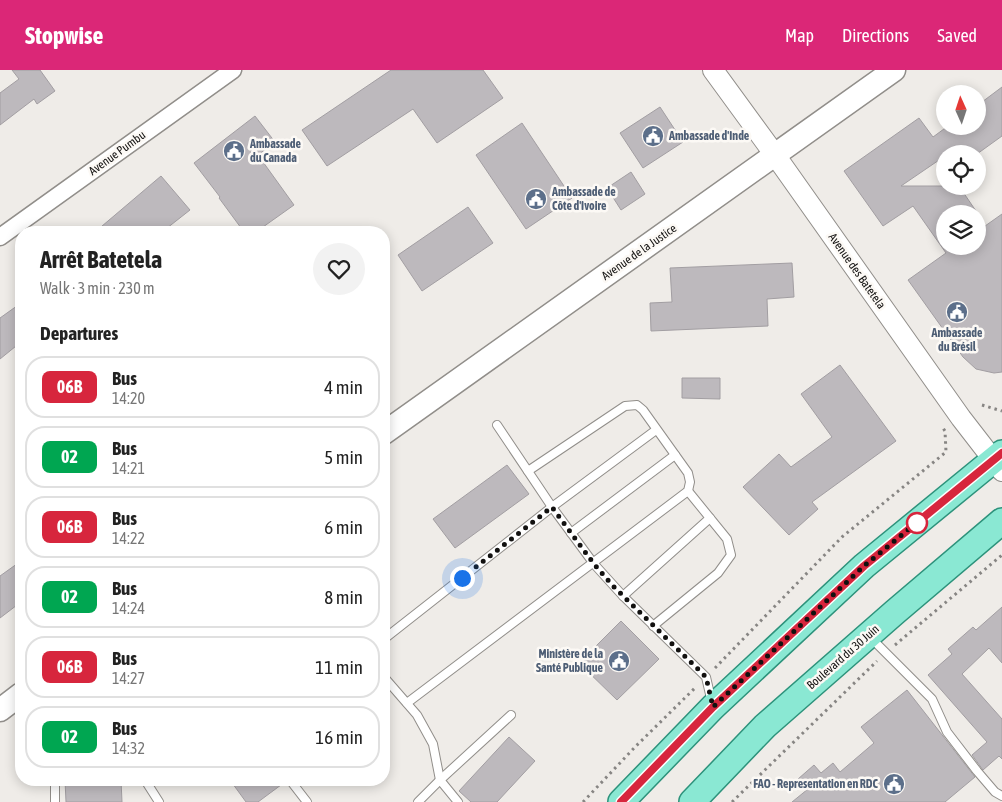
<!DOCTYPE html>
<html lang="en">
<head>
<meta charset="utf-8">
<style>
	:root { --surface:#fff; --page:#f2f2f2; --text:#222; --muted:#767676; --line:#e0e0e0; --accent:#db2777 }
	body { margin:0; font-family:"Asap Condensed",sans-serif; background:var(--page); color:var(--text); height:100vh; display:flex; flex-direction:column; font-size:19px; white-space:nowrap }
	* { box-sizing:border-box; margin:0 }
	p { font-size:16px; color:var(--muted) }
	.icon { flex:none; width:28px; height:28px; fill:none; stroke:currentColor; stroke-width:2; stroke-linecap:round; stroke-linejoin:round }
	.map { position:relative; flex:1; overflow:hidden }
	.panel { position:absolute; left:15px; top:156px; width:375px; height:560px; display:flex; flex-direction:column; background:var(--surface); border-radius:20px; box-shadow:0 2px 12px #0003 }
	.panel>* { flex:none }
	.badge { padding:0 10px; border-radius:8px; font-size:18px; line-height:32px }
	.needle { width:32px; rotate:357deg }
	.tools { position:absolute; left:936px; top:15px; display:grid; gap:10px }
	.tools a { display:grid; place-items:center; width:50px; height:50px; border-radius:50%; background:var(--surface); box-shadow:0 2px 12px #0003; font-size:25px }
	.you { position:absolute; width:25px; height:25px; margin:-12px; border:4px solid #fff; border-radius:50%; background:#1a73e8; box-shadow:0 0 0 8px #1a73e833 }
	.map>.badge { position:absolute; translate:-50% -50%; box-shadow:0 0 0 2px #fff }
	h2 { padding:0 25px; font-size:19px; line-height:45px }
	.round { display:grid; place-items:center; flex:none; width:52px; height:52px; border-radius:26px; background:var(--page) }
	.headline { display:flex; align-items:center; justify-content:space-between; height:85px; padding:0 25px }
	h1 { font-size:24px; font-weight:700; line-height:38px }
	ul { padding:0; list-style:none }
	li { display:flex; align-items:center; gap:15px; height:62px; margin:0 10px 8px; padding:0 15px; border:2px solid var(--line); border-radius:20px }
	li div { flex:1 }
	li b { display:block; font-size:19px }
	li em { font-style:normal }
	li .badge { min-width:55px; font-weight:700; text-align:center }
	header { display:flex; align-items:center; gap:30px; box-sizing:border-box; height:70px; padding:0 25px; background:var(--accent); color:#fff }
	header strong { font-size:24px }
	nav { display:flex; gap:28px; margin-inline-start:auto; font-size:18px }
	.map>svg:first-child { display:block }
	.building { fill:#bdb9bd; stroke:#a29ea2 }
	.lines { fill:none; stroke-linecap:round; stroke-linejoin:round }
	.service-casing { stroke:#918e8a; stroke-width:10 }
	.minor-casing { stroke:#918e8a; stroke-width:19 }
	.tertiary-casing { stroke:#918e8a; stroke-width:22 }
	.secondary-casing { stroke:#918e8a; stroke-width:25 }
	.primary-casing { stroke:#2d927b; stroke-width:28 }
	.path { stroke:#878583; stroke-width:3; stroke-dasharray:2.5 4; stroke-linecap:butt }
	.service { stroke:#fff; stroke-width:8 }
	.minor { stroke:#fff; stroke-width:16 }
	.tertiary { stroke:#fff; stroke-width:20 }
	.secondary { stroke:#fff; stroke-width:22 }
	.primary { stroke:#8ae8d3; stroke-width:25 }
	.line-casing { stroke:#fff; stroke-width:11 }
	.line { stroke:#d7263d; stroke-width:8 }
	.walk { stroke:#121110; stroke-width:5; stroke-dasharray:0 9 }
	.stop-dot { fill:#fff; stroke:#d7263d; stroke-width:2.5 }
	.labels { text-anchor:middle; stroke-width:5; stroke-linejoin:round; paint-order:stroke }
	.service-label { font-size:12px; font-weight:bold; fill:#4e5e75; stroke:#fcf9f5; text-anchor:start }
	.street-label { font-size:12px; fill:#121110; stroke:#fcf9f5 }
</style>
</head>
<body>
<header>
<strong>Stopwise</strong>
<nav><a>Map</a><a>Directions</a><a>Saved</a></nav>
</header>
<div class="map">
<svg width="1002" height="732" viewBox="0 0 1002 732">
	<rect width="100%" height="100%" fill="#efece8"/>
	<g class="building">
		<polygon points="12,0 40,0 55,21 37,34 34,29 0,55 0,23 19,9"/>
		<polygon points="391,0 483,0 503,28 437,73 413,39 327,96 302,60"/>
		<polygon points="1002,17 1002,66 977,84 962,84 957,77 945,84 945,86 901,116 959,116 978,144 945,144 945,176 978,176 978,161 1002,144 1002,302 994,303 976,299 963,287 908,210 946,183 913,136 883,156 844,101 919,48 933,67 948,56 978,56 978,35"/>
		<polygon points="660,37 683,72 643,98 620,63"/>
		<polygon points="255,46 275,72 258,85 294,135 256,162 244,162 219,128 220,127 194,93"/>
		<polygon points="522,53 572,128 526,159 476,85"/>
		<polygon points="631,102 645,124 621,140 607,118"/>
		<polygon points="161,106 190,140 162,162 95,162"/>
		<polygon points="468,137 493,173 422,221 398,185"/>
		<polygon points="792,193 794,227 767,229 768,256 651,261 650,233 672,232 670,198"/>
		<polygon points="21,233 21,272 0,289 0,248"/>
		<polygon points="840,295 896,371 812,432 818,439 789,465 743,417 779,384 791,397 832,367 801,324"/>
		<polygon points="682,308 720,308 720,329 682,328"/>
		<polygon points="507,395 529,424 455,478 433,449"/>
		<polygon points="21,491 21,532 0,548 0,506"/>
		<polygon points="1002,537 1002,593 989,578 962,604 1002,649 1002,689 999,686 983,700 972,685 987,672 928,605 952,584 948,579 973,557 976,560"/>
		<polygon points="621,551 659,589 617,630 579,593"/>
		<polygon points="907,620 975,707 945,732 792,732 808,719 798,709 814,695 821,703 833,693 840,702 874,673 861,657"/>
		<polygon points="509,667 535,691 497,732 471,732 459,721"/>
		<polygon points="65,710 121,710 122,732 66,732"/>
		<polygon points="230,710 284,710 285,712 258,732 246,732"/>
	</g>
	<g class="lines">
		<g class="service-casing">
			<g id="service">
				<polyline points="497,355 552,437 594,494 623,526 706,607 712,633"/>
				<polyline points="571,463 675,385"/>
				<polyline points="623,526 710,448"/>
				<polyline points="653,556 718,503 731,485 727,469 688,421"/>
				<polyline points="871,568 932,629 947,662 977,701 995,722 1002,726"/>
				<polyline points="384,569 552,437 656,360"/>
				<polyline points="384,607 417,645 433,674 440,710 458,732"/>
				<polyline points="407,633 688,421 690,412 688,403 643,340 637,335 625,336 528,401"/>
				<polyline points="55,710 55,732"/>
				<polyline points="145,710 159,732"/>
				<polyline points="290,710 307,732"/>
				<polyline points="418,732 440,710 511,645"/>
			</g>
		</g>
		<g class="minor-casing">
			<polyline id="minor" points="0,167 233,0"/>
		</g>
		<g class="tertiary-casing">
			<polyline id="tertiary" points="713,0 775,85 961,348 1002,401"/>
		</g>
		<g class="secondary-casing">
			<g id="secondary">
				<polyline points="384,363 894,0"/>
				<polyline points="0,640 21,624"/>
			</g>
		</g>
		<g class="primary-casing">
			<g id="primary">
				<polyline points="621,732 713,637 864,496 1002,383"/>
				<polyline points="692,732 765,656 895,542 1002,451"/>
			</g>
		</g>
		<g class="path">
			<polyline points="982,335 1002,341"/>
			<polyline points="895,575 1002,485"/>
			<polyline points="715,598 842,467 946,382 945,361 943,358"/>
			<polyline points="583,732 636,676 696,617"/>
			<polyline points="732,732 877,591"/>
		</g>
		<use href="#service" class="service"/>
		<use href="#minor" class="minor"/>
		<use href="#tertiary" class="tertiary"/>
		<use href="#secondary" class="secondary"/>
		<use href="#primary" class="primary"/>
	</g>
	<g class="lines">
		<g class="line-casing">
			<polyline id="line" points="621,732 713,637 864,496 1002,383"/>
		</g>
		<use href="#line" class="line"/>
		<polyline class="walk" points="462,508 552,437 594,494 613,516 706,607 713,637 864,496 920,450 917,453"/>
	</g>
	<defs>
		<g id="civic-disc" transform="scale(1.125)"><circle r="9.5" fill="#5c6f8a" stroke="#fcf9f5"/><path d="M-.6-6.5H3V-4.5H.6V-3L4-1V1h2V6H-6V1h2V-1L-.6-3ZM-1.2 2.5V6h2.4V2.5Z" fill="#fff"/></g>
	</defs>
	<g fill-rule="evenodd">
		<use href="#civic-disc" x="653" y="66"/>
		<use href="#civic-disc" x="234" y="81"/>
		<use href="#civic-disc" x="536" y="129"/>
		<use href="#civic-disc" x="957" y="242"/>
		<use href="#civic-disc" x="619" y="591"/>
		<use href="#civic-disc" x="894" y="714"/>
	</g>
	<circle class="stop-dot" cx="917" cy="453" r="10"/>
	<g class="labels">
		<g class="service-label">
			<text x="669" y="70">Ambassade d'Inde</text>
			<text x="250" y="78">Ambassade<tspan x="250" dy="14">du Canada</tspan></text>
			<text x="552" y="126">Ambassade de<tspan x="552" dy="14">Côte d'Ivoire</tspan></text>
			<text x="957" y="267" text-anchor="middle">Ambassade<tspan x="957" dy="14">du Brésil</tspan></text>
			<text x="603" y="588" text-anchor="end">Ministère de la<tspan x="603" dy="14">Santé Publique</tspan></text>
			<text x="878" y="718" text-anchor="end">FAO - Representation en RDC</text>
		</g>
		<g class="street-label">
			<text transform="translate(117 83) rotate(-36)" y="4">Avenue Pumbu</text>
			<text transform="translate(639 182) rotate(-35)" y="4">Avenue de la Justice</text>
			<text transform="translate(857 201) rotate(55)" y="4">Avenue des Batetela</text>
			<text transform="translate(843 587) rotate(-41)" y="4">Boulevard du 30 Juin</text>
		</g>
	</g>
</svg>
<div class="tools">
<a><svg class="needle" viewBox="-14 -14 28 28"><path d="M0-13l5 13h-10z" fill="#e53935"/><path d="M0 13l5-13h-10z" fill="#767676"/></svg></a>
<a><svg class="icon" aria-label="locate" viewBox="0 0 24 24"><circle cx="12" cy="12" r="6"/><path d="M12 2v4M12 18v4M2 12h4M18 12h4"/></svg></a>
<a><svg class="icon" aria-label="layers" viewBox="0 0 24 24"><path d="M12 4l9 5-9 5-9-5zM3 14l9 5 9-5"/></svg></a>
</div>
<div class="you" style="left:462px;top:508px"></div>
<section class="panel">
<div class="headline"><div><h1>Arrêt Batetela</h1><p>Walk · 3 min · 230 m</p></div><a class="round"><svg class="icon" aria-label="heart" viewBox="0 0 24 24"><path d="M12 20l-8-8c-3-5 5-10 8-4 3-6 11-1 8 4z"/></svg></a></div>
<h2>Departures</h2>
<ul>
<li><span class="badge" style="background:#d7263d;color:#fff">06B</span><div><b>Bus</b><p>14:20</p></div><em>4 min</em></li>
<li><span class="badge" style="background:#00a651;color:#fff">02</span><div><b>Bus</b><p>14:21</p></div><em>5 min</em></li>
<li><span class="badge" style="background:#d7263d;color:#fff">06B</span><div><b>Bus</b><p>14:22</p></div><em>6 min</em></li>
<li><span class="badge" style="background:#00a651;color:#fff">02</span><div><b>Bus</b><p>14:24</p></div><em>8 min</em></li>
<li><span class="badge" style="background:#d7263d;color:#fff">06B</span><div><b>Bus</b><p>14:27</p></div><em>11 min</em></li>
<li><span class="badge" style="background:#00a651;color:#fff">02</span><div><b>Bus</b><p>14:32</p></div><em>16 min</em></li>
</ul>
</section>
</div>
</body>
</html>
